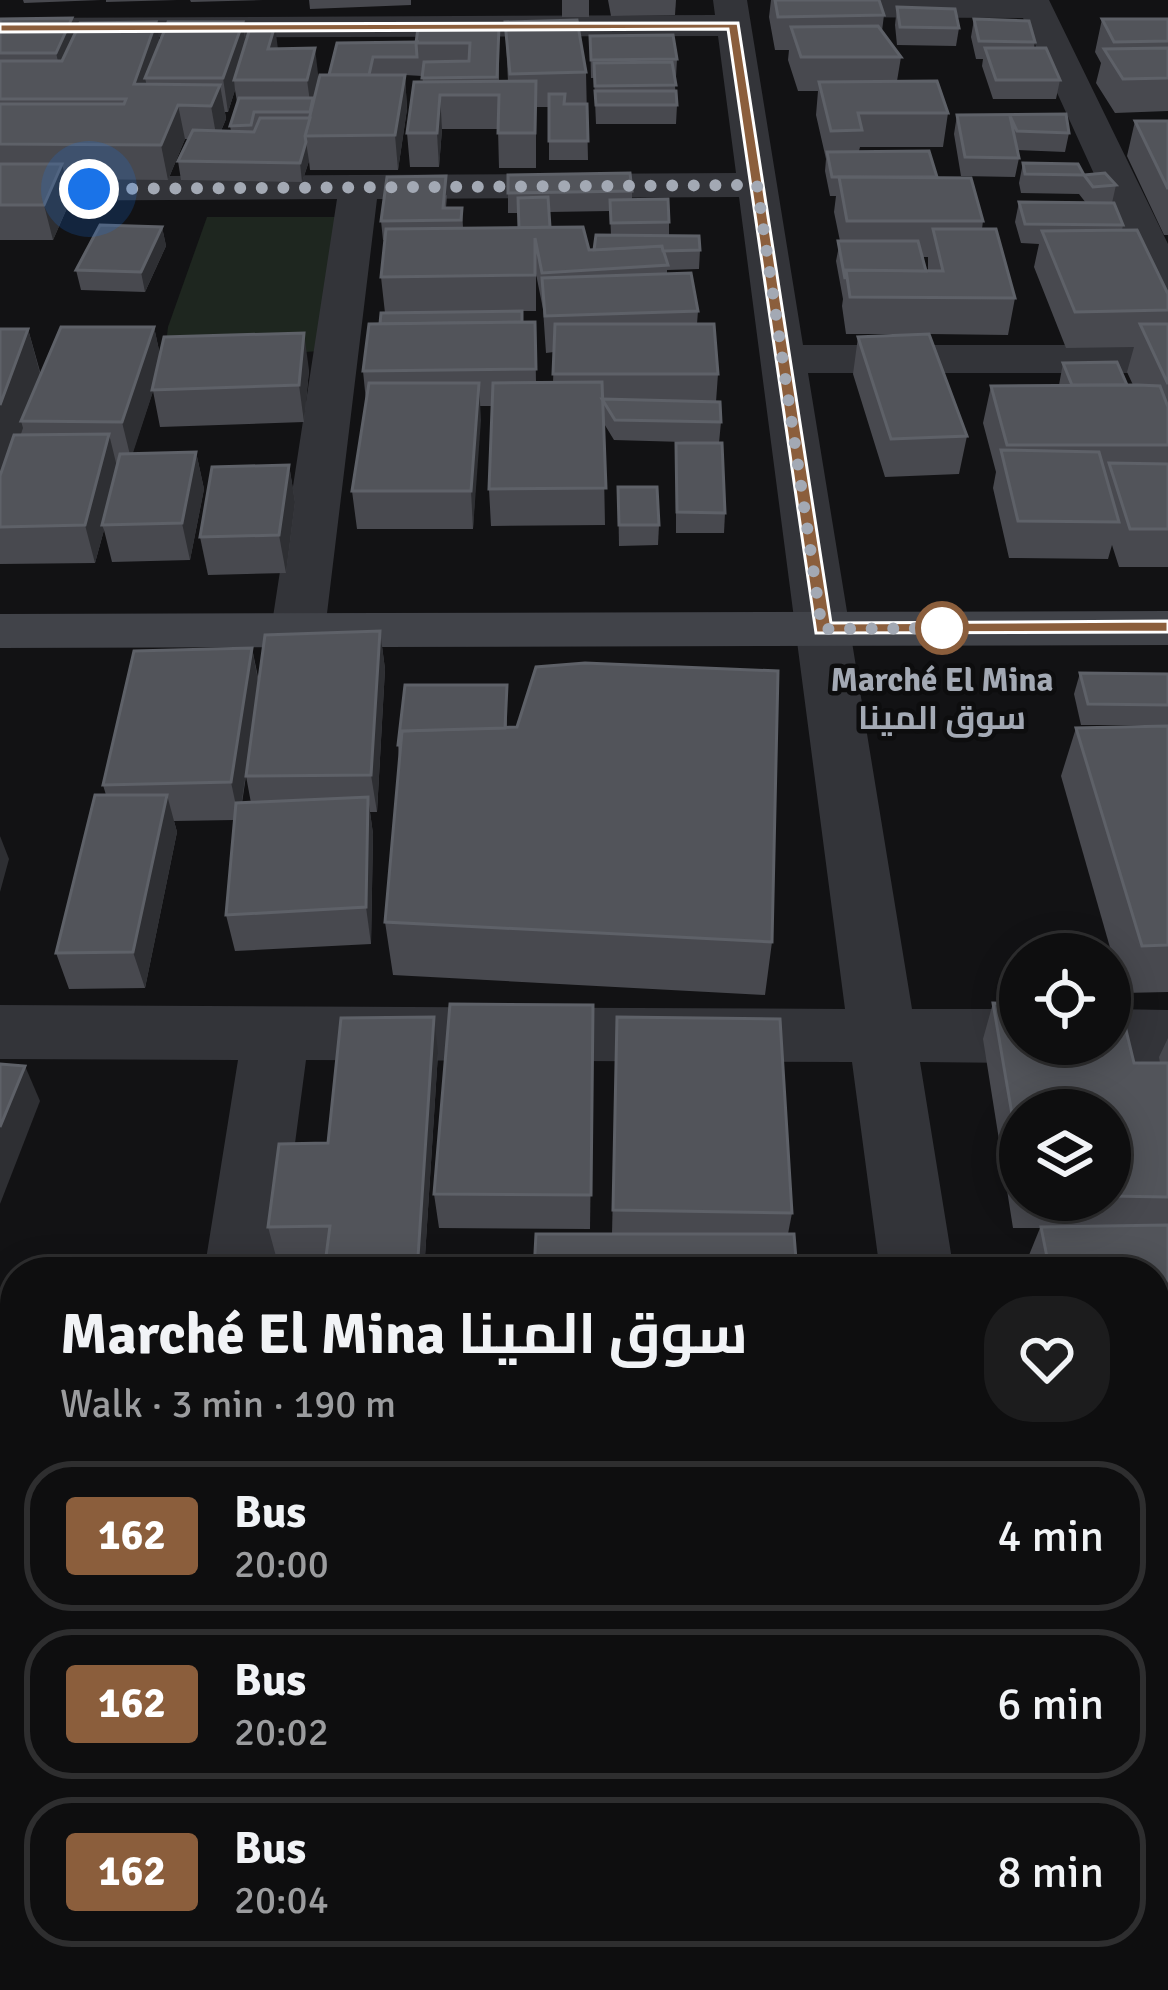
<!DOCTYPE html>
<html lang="en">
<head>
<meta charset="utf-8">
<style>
	:root { --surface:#0e0e0f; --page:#1c1c1d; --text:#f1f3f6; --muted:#9b9c9e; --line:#2e2e2f }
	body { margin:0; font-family:Signika,Cairo,sans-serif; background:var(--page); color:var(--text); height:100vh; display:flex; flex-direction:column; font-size:45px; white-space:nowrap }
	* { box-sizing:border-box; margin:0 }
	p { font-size:39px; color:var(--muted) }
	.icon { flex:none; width:66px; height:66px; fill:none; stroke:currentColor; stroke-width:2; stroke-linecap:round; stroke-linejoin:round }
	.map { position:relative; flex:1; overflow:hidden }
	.drawer { position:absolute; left:0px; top:1257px; width:1170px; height:735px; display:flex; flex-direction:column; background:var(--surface); border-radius:48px 48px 0 0; box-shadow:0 6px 30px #0003,0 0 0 3px var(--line) }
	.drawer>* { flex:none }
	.badge { padding:0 24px; border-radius:9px; font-size:42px; line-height:78px }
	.controls { position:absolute; left:999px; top:933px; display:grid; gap:24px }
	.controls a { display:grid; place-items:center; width:132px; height:132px; border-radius:50%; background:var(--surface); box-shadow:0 6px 30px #0003,0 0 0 3px var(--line); font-size:60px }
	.you { position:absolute; width:60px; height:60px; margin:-30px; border:9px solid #fff; border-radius:50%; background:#1a73e8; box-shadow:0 0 0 18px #1a73e833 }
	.map>.badge { position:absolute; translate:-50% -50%; box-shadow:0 0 0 6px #fff }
	.round { display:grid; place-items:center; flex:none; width:126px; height:126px; border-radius:48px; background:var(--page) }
	.head { display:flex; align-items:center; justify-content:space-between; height:204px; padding:0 60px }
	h1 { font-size:57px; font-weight:700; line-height:90px }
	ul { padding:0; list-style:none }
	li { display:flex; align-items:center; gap:36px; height:150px; margin:0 24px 18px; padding:0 36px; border:6px solid var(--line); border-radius:48px }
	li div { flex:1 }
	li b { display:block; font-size:45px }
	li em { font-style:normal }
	li .badge { min-width:132px; font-weight:700; text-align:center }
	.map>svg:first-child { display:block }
	.green { fill:#1e261f }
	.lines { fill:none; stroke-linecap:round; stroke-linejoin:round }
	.street { fill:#333439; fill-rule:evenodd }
	.secondary { fill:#414349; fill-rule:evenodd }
	.wall { fill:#48494f; fill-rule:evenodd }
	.shaded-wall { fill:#2e2f33 }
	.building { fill:#52545a; stroke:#5e6168; stroke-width:3 }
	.line { fill:#8b5e3c; stroke:#fff; stroke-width:3 }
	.walk { stroke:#a3a9b4; stroke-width:12; stroke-dasharray:0 21.6 }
	.stop-dot { fill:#fff; stroke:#8b5e3c; stroke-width:6 }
	.labels { text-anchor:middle; stroke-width:9; stroke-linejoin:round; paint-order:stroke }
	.stop-label { font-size:33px; font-weight:bold; fill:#a3a9b4; stroke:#0d0d0e }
</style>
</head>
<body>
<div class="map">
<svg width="1168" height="1990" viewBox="0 0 1168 1990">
	<rect width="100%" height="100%" fill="#121214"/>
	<polygon class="green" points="207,217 335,217 319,351 235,357 165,352 168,327"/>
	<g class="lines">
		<g class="street">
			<polygon points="713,0 747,0 803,345 1168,345 1168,373 808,373 912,1009 1020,1009 1020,1044 1049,1044 1044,1055 1020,1063 920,1062 954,1272 880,1272 852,1062 306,1060 278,1272 204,1272 238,1060 0,1059 0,1005 845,1009 739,197 377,199 325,630 317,642 298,647 279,642 271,630 337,199 0,201 0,177 736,173 718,36 0,38 0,18 715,15"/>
			<polygon points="783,0 1049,0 1168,244 1168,301 1153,297 1146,288 1023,18 795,17 783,14 778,7"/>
			<polygon points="1110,1009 1168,1010 1168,1064 1110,1063 1086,1055 1081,1044 1110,1044"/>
			<polygon points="87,1977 185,1977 184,1990 86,1990"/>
			<polygon points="971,1977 1069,1977 1071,1990 973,1990"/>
		</g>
		<polygon class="secondary" points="1168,611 1168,645 0,648 0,614"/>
	</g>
	<g class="wall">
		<polygon points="23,0 101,0 24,3"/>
		<polygon points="106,0 177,0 106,2"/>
		<polygon points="190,0 263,0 191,2"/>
		<polygon points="309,0 411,0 411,5 310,9"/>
		<rect x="562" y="0" width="27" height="17"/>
		<polygon points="608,0 676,0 675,15 611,16"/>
		<path d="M 771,0 L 879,0 L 884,15 L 882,31 L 901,57 L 897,81 L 948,113 L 943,147 L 860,147 L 859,151 L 937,178 L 983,221 L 982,229 L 1015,298 L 1008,335 L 929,334 L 967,436 L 959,474 L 885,477 L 853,374 L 858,337 L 926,334 L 846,334 L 842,306 L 843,299 L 836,261 L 840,241 L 834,212 L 836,196 L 830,196 L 825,171 L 826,159 L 816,115 L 818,91 L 798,91 L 788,60 L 789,50 L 775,50 L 769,17 ZM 922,257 L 928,257 L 928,271 L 926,271 Z"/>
		<polygon points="897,7 959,28 956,46 897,45 895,25"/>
		<path d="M 72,18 L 75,32 L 160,42 L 243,22 L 246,42 L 278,48 L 319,81 L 329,75 L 337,43 L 417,42 L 499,26 L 499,82 L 508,82 L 505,22 L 586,72 L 588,160 L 549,160 L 549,107 L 536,107 L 536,168 L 499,168 L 498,129 L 442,129 L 439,167 L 410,167 L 407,133 L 423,82 L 422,76 L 405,75 L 407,109 L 398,170 L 310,170 L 309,161 L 302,182 L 181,180 L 178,161 L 188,139 L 185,139 L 168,180 L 66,179 L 71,199 L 53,240 L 0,240 L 0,19 ZM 235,90 L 237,102 L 230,126 L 231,131 L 221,131 L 226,119 L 225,112 L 228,112 Z"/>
		<polygon points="974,19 1035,42 1034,48 1060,80 1056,99 993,99 982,66 983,59 976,59 971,37"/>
		<polygon points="1102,19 1168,19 1168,111 1115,113 1096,83 1101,63 1095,52"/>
		<polygon points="590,36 677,59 676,77 674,77 677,105 676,124 596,124 594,78 591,78"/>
		<polygon points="1066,114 1069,133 1065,152 1017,150 1019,158 1015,177 961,176 954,134 957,115"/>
		<polygon points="1135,121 1168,121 1168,235 1164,235 1127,156"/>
		<polygon points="1023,163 1084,175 1116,185 1112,203 1123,225 1122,230 1168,294 1168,567 1119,567 1112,545 1108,559 1009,558 993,488 996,472 983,423 991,386 1059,385 1063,363 1127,385 1133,385 1127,372 1134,347 1066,348 1034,267 1039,244 1021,243 1015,222 1019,202 1086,203 1079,194 1021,193 1019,183"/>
		<path d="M 508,175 L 632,191 L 632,200 L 669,222 L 669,236 L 700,250 L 699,269 L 667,270 L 667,274 L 698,311 L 697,324 L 718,374 L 716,402 L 721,422 L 719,443 L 614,440 L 603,422 L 605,525 L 491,526 L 489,489 L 492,406 L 480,406 L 473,529 L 357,529 L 352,491 L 366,401 L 363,371 L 385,313 L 381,277 L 385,240 L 383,240 L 381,221 L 447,195 L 446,208 L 462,208 L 463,228 L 519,228 L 518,213 L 508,213 ZM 610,211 L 611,235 L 594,250 L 589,250 L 550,227 L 549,212 ZM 536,274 L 543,309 L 546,353 L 554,352 L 553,383 L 536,383 L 535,322 L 523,322 L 522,311 L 536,311 Z"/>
		<polygon points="162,227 166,246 145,292 81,290 76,270"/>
		<polygon points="154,327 160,355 309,370 304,422 160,427 153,391 132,454 196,452 204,489 190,560 112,562 104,530 95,563 0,564 0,329 28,329 41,375"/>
		<polygon points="676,443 725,513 724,533 676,533"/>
		<polygon points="289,465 295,502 286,573 208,575 200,537"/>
		<polygon points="618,487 659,525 658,545 619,546"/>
		<path d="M 380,631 L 385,669 L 377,812 L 370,812 L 373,834 L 371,944 L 235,951 L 226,915 L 234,820 L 174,821 L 177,832 L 145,988 L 69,989 L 56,953 L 106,795 L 103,785 L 252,648 L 259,682 ZM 246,776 L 251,803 L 242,803 Z"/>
		<polygon points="1080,673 1168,674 1168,725 1081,725 1074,694"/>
		<polygon points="507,685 507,728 772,942 765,995 393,975 385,922 399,758 398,745"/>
		<polygon points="1168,726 1168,992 1123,993 1061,776 1076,728"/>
		<path d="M 993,1003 L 1134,1063 L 1160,1063 L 1159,1057 L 1168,1038 L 1168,1581 L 1155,1579 L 1155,1272 L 1030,1272 L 1027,1260 L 1040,1228 L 1013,1228 L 983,1039 ZM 1020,1110 L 1110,1110 L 1110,1200 L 1020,1200 Z"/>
		<polygon points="593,1005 590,1229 439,1228 434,1194"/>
		<polygon points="617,1017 792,1213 788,1234 612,1234"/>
		<polygon points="438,1053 424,1272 324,1272 326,1259 277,1260 268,1227 328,1143"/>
		<polygon points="0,1304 15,1304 15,1704 0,1705"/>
	</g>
	<g class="shaded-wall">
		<polygon points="72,18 79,51 64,86 56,53"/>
		<polygon points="156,22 162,55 145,78 149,95 134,84"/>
		<polygon points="243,22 247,55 234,80 235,90 228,112 223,78"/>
		<polygon points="275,25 279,58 273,82 268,49"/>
		<polygon points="315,48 319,82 311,109 307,80"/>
		<polygon points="405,75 407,109 398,170 395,135"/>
		<polygon points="220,85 226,119 217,140 211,106"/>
		<polygon points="440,95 442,129 439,167 437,133"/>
		<polygon points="178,105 185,139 168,180 161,145"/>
		<polygon points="306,142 309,161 302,182 300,163"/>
		<polygon points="62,164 71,199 53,240 44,205"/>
		<polygon points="162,227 166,246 145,292 141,272"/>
		<polygon points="154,327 162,364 131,459 122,422"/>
		<polygon points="28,329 41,377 21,421 23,428 0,496 0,405"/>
		<polygon points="304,333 309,370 304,422 299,385"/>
		<polygon points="479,383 481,420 473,529 471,491"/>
		<polygon points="109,434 118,471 102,525 104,530 95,563 85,525"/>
		<polygon points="196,452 204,489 190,560 182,523"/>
		<polygon points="289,465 295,502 286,573 279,535"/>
		<polygon points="380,631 385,669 377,812 371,775"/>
		<polygon points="252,648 259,686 239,820 231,782"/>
		<polygon points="167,795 177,832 145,988 133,952"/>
		<polygon points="368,797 373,834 371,944 366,907"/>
		<polygon points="0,836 9,859 0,892"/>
		<polygon points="434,1017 438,1053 424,1272 417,1272"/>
		<polygon points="25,1066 40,1101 0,1204 0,1127"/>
		<polygon points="0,1723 15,1739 15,1763 0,1841"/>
		<polygon points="49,1977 72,1977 70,1990 47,1990"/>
		<polygon points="368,1977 378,1977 377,1990 367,1990"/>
	</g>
	<g class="building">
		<polygon points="775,0 879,0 884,15 778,17"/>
		<polygon points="897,7 955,9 959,28 900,27"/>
		<polygon points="72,18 56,53 0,53 0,19"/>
		<polygon points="974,19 1029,21 1035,42 979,41"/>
		<polygon points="1102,19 1168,19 1168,41 1114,42"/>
		<polygon points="577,20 586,72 510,74 505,22"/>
		<polygon points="156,22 134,84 220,85 211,106 178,105 161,145 0,144 0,104 124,104 126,99 0,99 0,61 62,61 80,23"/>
		<polygon points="168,22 243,22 223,78 145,78"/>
		<polygon points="251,25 275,25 268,49 315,48 307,80 234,80"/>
		<polygon points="499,26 497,77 422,78 424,62 469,61 470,43 416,43 418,28"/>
		<polygon points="878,26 901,57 801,57 791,27"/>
		<polygon points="673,35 677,59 591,60 590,36"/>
		<polygon points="419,42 416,43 417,57 373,57 369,75 329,75 337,43"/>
		<polygon points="985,48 1046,48 1060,80 996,80"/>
		<polygon points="1168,48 1168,78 1123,79 1104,49"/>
		<polygon points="672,62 676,85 595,86 594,63"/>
		<polygon points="320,75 405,75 395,135 305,136"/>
		<polygon points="536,81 535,133 498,133 499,95 440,95 437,133 407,133 414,82"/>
		<polygon points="937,81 948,113 858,113 862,130 831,131 819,82"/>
		<polygon points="595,91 676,91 677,105 596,105"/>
		<polygon points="549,94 565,94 564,104 587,104 588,141 549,141"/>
		<polygon points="239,98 313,98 310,112 254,112 251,125 230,126"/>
		<polygon points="1066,114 1069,133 1017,131 1010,116 1019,158 965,157 957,115"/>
		<polygon points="260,118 310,118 305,136 306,142 300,163 178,161 193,130 254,132"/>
		<polygon points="1135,121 1168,121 1168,189"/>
		<polygon points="929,151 937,177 832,177 827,152"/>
		<polygon points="1023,163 1078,164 1084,175 1105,173 1116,185 1093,187 1084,175 1025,174"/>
		<polygon points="0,164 62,164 44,205 0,205"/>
		<polygon points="630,173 632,191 508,193 508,175"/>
		<polygon points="446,176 443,208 462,208 461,220 381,221 387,177"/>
		<polygon points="839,177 971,178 983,221 847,221"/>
		<polygon points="548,197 550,227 519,228 518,198"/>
		<polygon points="668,199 669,222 611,223 610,200"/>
		<polygon points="1019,202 1114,203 1123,225 1025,224"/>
		<polygon points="100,225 162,227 141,272 76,270"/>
		<polygon points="583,227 589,250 662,246 668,265 542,273 535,238 535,275 381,277 386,229"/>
		<polygon points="933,229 996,229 1015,298 850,297 846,270 943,271"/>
		<polygon points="1137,230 1168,294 1168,310 1075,312 1042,231"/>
		<polygon points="596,235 699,236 700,250 663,251 662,246 594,250"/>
		<polygon points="838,241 918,241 926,271 846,270 845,279"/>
		<polygon points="691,273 698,311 545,316 542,278"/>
		<polygon points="522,311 522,322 380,324 381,313"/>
		<polygon points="535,322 536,369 363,371 369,324"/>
		<polygon points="555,324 714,324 718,374 553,374"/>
		<polygon points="1140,324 1168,324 1168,384"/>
		<polygon points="61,327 154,327 122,422 21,421"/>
		<polygon points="0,329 28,329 0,405"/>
		<polygon points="304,333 299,385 152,390 164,337"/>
		<polygon points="929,334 967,436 891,439 858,337"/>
		<polygon points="1117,362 1127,385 1072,385 1063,363"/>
		<polygon points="602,382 606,488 489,489 493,383"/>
		<polygon points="369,383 479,383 471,491 352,491"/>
		<polygon points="1138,385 1160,386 1168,407 1168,445 1007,445 991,386"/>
		<polygon points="602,399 720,402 721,422 615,420"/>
		<polygon points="109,434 85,525 0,527 0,476 14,435"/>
		<polygon points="676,443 722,443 725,513 677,512"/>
		<polygon points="1001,450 1099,452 1119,522 1018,521"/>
		<polygon points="196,452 182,523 102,525 120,454"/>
		<polygon points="1109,463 1168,464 1168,529 1130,529"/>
		<polygon points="289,465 279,535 200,537 212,467"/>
		<polygon points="618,487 657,487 659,525 619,525"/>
		<polygon points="380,631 371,775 246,776 265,635"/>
		<polygon points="252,648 231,782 103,785 134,651"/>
		<polygon points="585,663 778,671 772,942 385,922 402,731 517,727 536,667"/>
		<polygon points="1080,673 1168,674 1168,705 1088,704"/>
		<polygon points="405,685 507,685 505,728 402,731 400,745 398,745"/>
		<polygon points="1168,726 1168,945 1142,946 1076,728"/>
		<polygon points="95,795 167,795 133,952 56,953"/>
		<polygon points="368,797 366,907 226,915 236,803"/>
		<polygon points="993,1003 1020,1004 1020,1044 1110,1044 1110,1005 1120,1005 1134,1063 1168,1063 1168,1197 1110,1196 1110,1110 1020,1110 1020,1161"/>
		<polygon points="450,1004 593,1005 591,1195 434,1194"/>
		<polygon points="434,1017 417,1272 324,1272 330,1226 268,1227 279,1144 328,1143 341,1018"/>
		<polygon points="617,1017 780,1019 792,1213 613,1210"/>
		<polygon points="0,1064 25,1066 0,1127"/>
		<polygon points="1168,1225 1168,1372 1155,1372 1155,1272 1050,1272 1041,1227"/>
		<polygon points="536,1234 794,1234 797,1272 534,1272"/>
		<polygon points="0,1304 15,1304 15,1680 0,1681"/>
		<polygon points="1155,1372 1168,1372 1168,1544 1155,1543"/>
		<polygon points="15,1941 15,1977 49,1977 47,1990 0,1990 0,1942"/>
		<polygon points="172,1977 368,1977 367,1990 170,1990"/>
		<polygon points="427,1977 481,1977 480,1990 426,1990"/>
		<polygon points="496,1977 874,1977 876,1990 496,1990"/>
	</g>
	<polygon class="line" points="738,23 831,623 1168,621 1168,632 816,633 728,29 0,32 0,24"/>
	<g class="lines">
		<polyline class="walk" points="89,189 757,185 822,629 952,628 942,628"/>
	</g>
	<circle class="stop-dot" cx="942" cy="628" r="24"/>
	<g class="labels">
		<g class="stop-label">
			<text x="942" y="691">Marché El Mina<tspan x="942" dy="38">سوق المينا</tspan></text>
		</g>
	</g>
</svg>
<div class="controls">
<a><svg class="icon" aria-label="locate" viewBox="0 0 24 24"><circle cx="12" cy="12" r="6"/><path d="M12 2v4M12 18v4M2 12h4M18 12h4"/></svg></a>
<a><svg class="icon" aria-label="layers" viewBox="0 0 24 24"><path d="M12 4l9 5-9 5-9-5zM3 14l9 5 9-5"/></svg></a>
</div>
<div class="you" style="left:89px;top:189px"></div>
<section class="drawer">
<div class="head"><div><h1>Marché El Mina سوق المينا</h1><p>Walk · 3 min · 190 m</p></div><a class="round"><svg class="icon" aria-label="heart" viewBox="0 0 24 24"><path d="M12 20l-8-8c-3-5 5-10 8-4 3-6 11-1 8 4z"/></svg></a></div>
<ul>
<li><span class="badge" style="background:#8b5e3c;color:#fff">162</span><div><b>Bus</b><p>20:00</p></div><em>4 min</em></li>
<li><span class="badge" style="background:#8b5e3c;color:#fff">162</span><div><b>Bus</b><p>20:02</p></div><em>6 min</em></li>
<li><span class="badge" style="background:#8b5e3c;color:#fff">162</span><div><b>Bus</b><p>20:04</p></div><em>8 min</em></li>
</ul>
</section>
</div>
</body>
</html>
